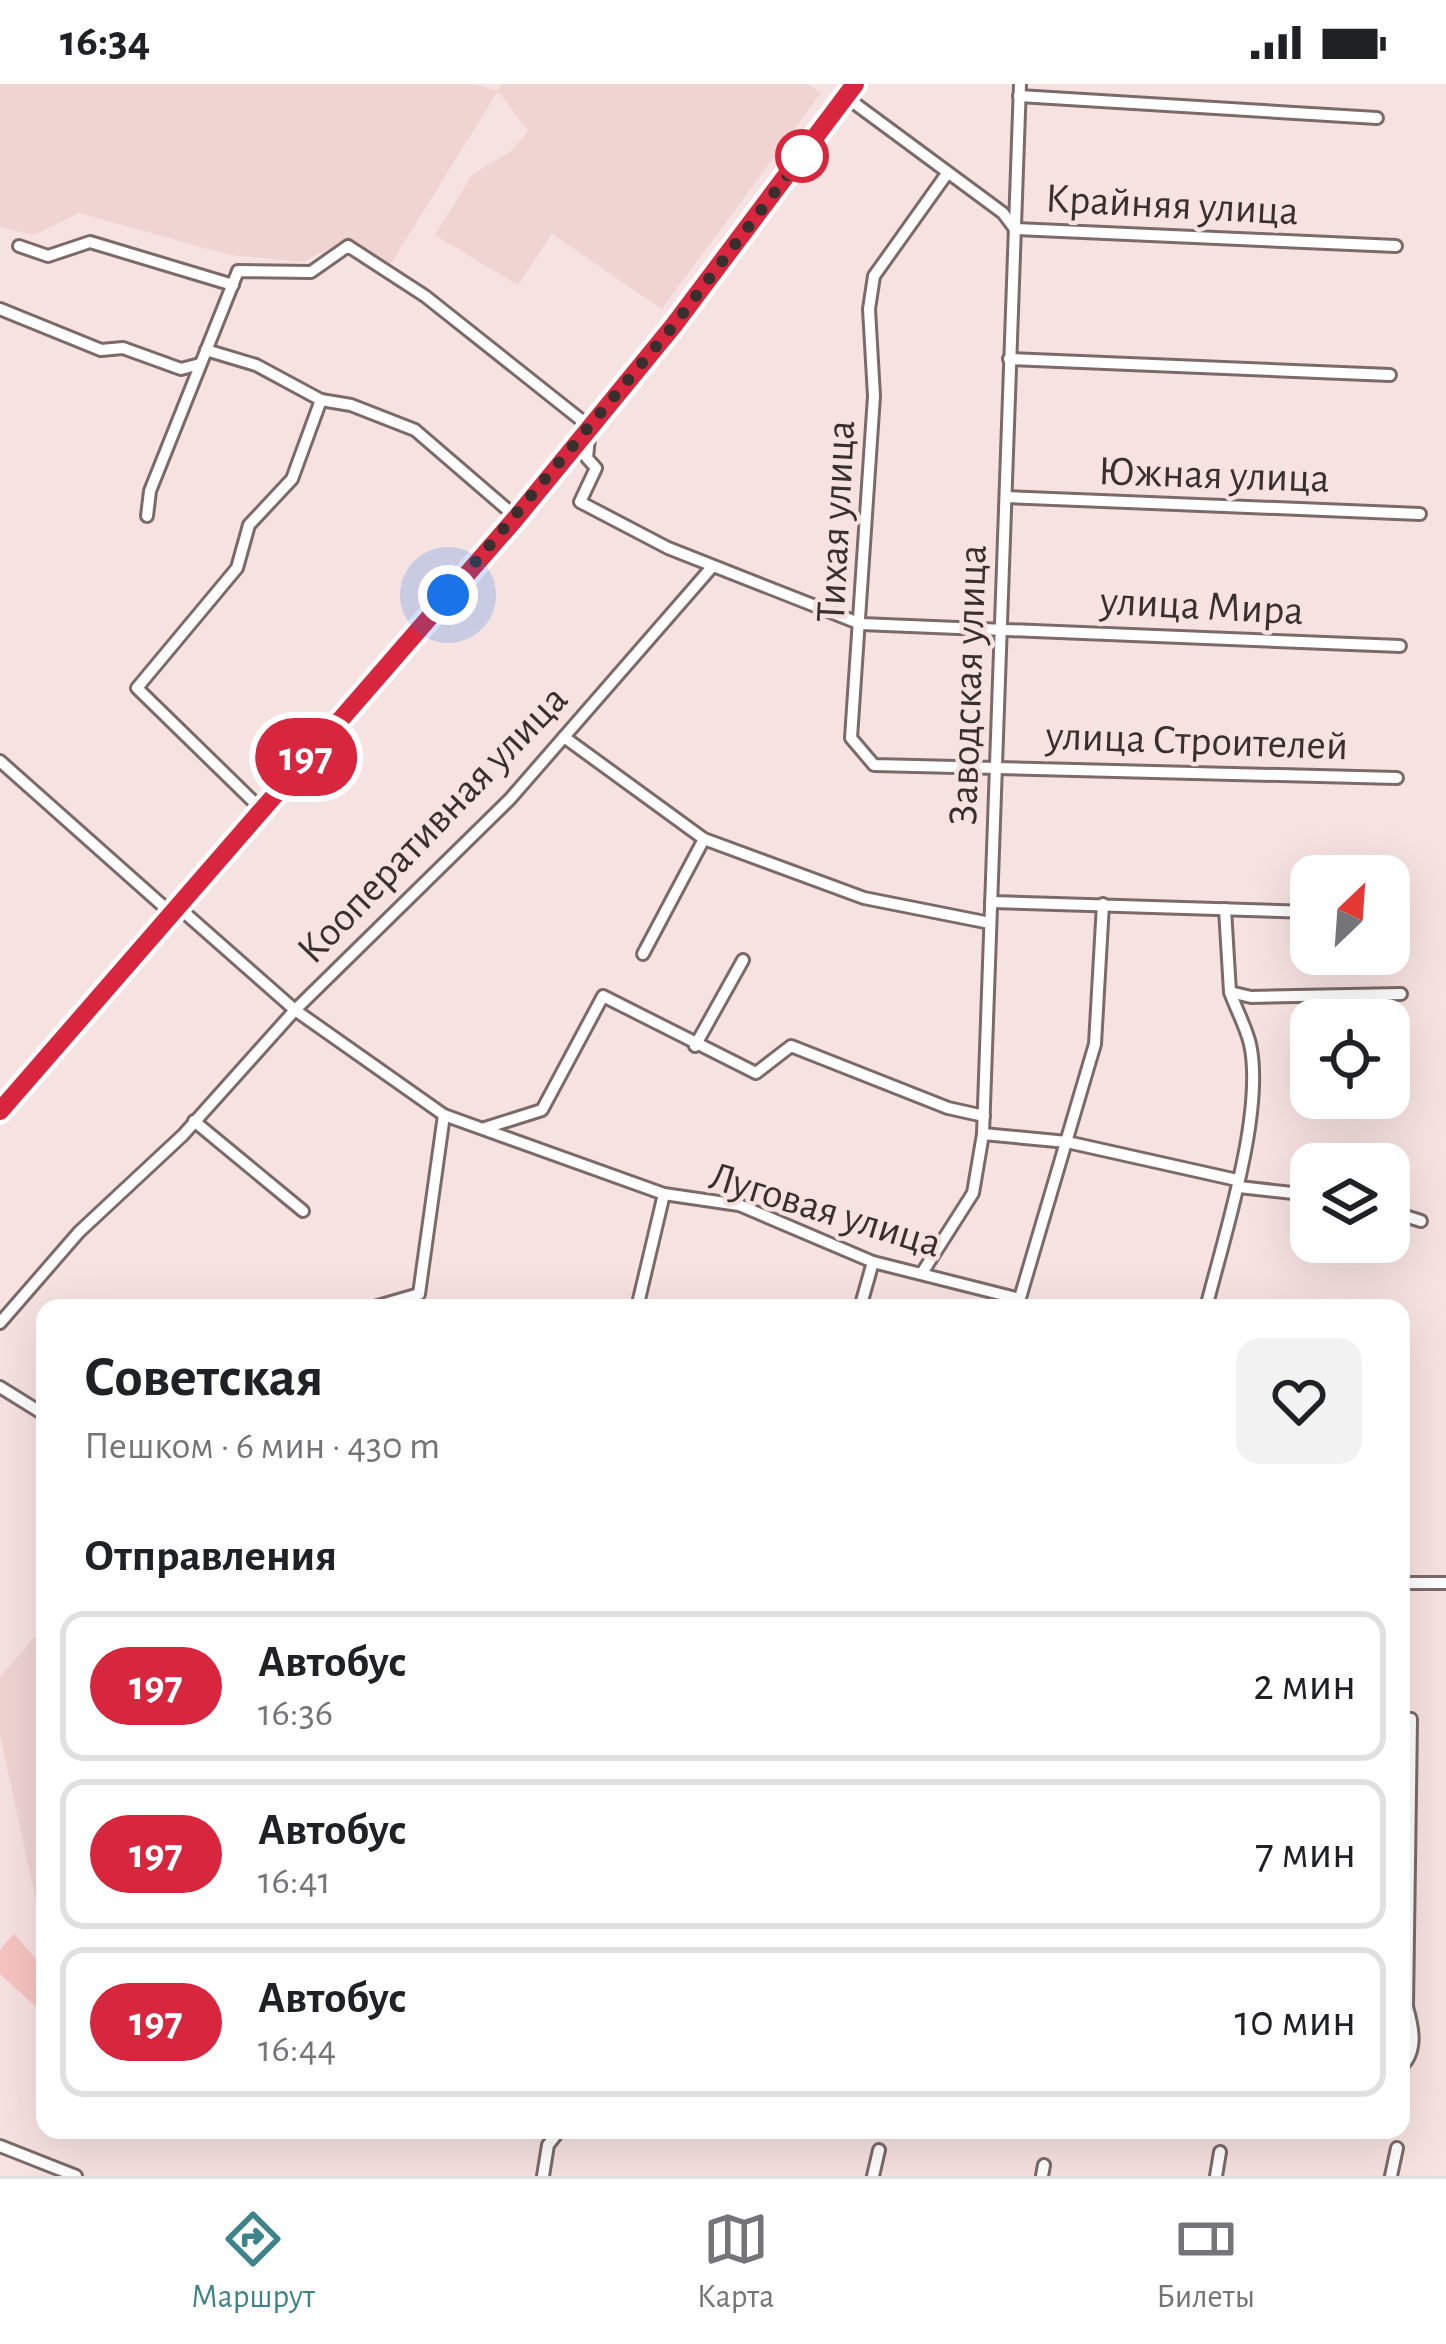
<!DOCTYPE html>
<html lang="ru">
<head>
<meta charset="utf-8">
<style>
	:root { --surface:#fff; --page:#f2f2f2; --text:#202124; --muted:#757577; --line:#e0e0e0; --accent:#3c848a }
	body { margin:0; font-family:"Alegreya Sans",sans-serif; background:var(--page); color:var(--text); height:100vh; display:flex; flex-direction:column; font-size:45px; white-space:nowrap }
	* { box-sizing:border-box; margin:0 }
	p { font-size:39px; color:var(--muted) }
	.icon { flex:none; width:66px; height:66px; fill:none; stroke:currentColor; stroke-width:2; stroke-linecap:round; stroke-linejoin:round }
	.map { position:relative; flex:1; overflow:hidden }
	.side { position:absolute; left:36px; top:1215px; width:1374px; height:840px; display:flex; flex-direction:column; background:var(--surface); border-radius:24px; box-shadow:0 12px 48px #0002 }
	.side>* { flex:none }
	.badge { padding:0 24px; border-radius:39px; font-size:42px; line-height:78px }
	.needle { width:78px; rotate:25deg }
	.tools { position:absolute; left:1290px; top:771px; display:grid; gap:24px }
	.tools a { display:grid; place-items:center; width:120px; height:120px; border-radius:24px; background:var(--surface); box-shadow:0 12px 48px #0002; font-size:60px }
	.you { position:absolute; width:60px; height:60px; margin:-30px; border:9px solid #fff; border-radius:50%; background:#1a73e8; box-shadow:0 0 0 18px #1a73e833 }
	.map>.badge { position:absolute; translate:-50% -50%; box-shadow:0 0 0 6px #fff }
	h2 { padding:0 48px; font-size:45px; line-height:108px }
	.round { display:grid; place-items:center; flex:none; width:126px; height:126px; border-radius:24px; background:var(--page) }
	.headline { display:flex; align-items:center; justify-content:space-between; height:204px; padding:0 48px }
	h1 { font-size:57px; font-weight:700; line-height:90px }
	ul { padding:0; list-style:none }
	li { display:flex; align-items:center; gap:36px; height:150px; margin:0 24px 18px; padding:0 24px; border:6px solid var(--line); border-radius:24px }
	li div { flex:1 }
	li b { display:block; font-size:45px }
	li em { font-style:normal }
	li .badge { min-width:132px; font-weight:700; text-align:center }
	.status { display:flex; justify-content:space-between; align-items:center; height:84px; padding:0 60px; background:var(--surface); direction:ltr }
	.status svg { height:33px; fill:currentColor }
	.tabs { display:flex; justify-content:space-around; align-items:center; height:168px; border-top:3px solid var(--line); background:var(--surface); font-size:33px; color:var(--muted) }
	.tabs a { display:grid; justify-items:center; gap:6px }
	.tabs .selected { color:var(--accent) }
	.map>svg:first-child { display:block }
	.built { fill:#efd4d2 }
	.green { fill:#f7c4c1 }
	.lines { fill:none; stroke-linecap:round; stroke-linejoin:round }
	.minor-casing { stroke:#7c6a69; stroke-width:16 }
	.tertiary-casing { stroke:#7c6a69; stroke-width:20 }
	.minor { stroke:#fff; stroke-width:10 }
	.tertiary { stroke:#fff; stroke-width:14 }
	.line-casing { stroke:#fff; stroke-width:27 }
	.line { stroke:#d7263d; stroke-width:18 }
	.walk { stroke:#38302f; stroke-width:12; stroke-dasharray:0 21.6 }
	.stop-dot { fill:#fff; stroke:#d7263d; stroke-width:6 }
	.labels { text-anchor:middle; stroke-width:9; stroke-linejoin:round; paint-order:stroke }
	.street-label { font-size:42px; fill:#38302f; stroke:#f6e2e1 }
</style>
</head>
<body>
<div class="status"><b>16:34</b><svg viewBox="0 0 49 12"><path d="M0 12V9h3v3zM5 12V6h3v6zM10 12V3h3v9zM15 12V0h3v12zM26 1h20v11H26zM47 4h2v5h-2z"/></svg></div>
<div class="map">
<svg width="1446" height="2092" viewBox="0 0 1446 2092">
	<rect width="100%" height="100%" fill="#f6e2e1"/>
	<g class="built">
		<polygon points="0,0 471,0 497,6 504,0 807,0 821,9 662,225 552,150 518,201 435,151 472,91 511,67 528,47 498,7 390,181 345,157 302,178 230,171 79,129 34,151 0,143"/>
		<polygon points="45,1552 45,1828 38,1826 0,1650 0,1593 34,1554"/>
	</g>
	<polygon class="green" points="14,1850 45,1885 45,1931 0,1890 0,1866"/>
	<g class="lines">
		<g class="minor-casing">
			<g id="minor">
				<polyline points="1019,12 1377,34"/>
				<polyline points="846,13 1003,129 1015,145 1396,162"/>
				<polyline points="946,91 874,192 869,225 874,312 851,654 874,681 1397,694"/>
				<polyline points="19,162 48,172 90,158 233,201"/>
				<polyline points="0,225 101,266 123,264 181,285 200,280"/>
				<polyline points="206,266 256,281 321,316 351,321 415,346 516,433"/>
				<polyline points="1009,275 1390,291"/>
				<polyline points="1006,413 1420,430"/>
				<polyline points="147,432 150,407 238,187 311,188 348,162 425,212 590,343 587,374 596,384 580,418 668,464 861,540 1400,562"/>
				<polyline points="564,653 704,755 864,814 990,839"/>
				<polyline points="0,677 171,829"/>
				<polyline points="261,725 137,604 237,484 249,441 292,395 321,316"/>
				<polyline points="991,818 1311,828"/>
				<polyline points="177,822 295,926 444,1031 664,1110 739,1121 873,1178 1016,1214"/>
				<polyline points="1225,825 1230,908"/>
				<polyline points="1389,831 1400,831"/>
				<polyline points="643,870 704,755"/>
				<polyline points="695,962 743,876"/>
				<polyline points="194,1037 303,1127"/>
				<polyline points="485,1044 542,1026 603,912 756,989 791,962 948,1024 984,1032"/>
				<polyline points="983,1050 1067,1058 1237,1096 1239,1103 1311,1111"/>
				<polyline points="1389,1127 1421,1137"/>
				<polyline points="922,1189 973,1109 983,1050 1020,0"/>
				<polyline points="371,1224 419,1210 444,1031"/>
				<polyline points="637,1224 664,1110"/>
				<polyline points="860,1224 873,1178"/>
				<polyline points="1017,1224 1095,960 1103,820"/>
				<path d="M 1206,1224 C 1223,1156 1265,1028 1250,960 C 1246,943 1236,925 1230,908 L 1251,913 L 1401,910"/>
				<polyline points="0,1239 79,1148 183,1051 295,926 510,715 712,483"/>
				<polyline points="0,1303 45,1331"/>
				<polyline points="1401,1499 1446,1499"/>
				<polyline points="44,1552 45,1551"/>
				<path d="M 1401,1634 L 1411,1635 L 1407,1923 C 1413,1944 1418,1967 1401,1983"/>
				<polyline points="0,2062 76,2092"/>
				<polyline points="543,2092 548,2061 560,2046"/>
				<polyline points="873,2092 879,2066"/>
				<polyline points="1042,2092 1044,2081"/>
				<polyline points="1216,2092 1220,2068"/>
				<polyline points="1391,2092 1397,2064"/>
			</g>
		</g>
		<g class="tertiary-casing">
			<polyline id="tertiary" points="0,1027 516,433 674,241 855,0"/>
		</g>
		<use href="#minor" class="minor"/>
		<use href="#tertiary" class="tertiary"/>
	</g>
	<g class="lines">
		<g class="line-casing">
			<polyline id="line" points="0,1027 516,434 674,241 855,0"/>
		</g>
		<use href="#line" class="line"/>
		<polyline class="walk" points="448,511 674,241 802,72"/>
	</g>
	<circle class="stop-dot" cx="802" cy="72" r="24"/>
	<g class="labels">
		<g class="street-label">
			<text transform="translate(1172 119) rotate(3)" y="15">Крайняя улица</text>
			<text transform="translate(1214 389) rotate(2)" y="15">Южная улица</text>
			<text transform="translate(834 437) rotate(-87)" y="15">Тихая улица</text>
			<text transform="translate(1202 520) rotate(3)" y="15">улица Мира</text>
			<text transform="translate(966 601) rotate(-88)" y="15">Заводская улица</text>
			<text transform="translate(1197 655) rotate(2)" y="15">улица Строителей</text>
			<text transform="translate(431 739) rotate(-46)" y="15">Кооперативная улица</text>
			<text transform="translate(826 1124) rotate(17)" y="15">Луговая улица</text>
		</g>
	</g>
</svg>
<div class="tools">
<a><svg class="needle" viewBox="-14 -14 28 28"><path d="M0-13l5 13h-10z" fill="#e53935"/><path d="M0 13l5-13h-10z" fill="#757577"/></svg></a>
<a><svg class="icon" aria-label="locate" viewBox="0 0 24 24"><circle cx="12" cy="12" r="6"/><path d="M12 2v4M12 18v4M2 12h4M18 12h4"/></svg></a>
<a><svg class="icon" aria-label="layers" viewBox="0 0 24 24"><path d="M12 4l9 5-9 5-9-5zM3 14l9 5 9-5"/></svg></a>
</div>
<div class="you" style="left:448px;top:511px"></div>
<b class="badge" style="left:306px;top:673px;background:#d7263d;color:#fff">197</b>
<section class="side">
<div class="headline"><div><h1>Советская</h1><p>Пешком · 6 мин · 430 m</p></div><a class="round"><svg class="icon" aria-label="heart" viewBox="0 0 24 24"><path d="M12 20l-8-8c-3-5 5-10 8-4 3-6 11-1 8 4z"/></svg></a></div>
<h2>Отправления</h2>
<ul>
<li><span class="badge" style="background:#d7263d;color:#fff">197</span><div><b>Автобус</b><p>16:36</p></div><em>2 мин</em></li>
<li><span class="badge" style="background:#d7263d;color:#fff">197</span><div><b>Автобус</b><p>16:41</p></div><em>7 мин</em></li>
<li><span class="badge" style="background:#d7263d;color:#fff">197</span><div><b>Автобус</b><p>16:44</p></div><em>10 мин</em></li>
</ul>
</section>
</div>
<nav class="tabs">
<a class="selected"><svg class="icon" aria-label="directions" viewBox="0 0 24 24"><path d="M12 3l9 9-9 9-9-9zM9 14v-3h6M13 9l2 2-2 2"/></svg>Маршрут</a>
<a><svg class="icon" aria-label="map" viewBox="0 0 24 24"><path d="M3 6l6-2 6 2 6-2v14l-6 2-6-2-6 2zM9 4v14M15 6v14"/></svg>Карта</a>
<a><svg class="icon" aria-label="tickets" viewBox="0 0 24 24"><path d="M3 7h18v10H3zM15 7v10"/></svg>Билеты</a>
</nav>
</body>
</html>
